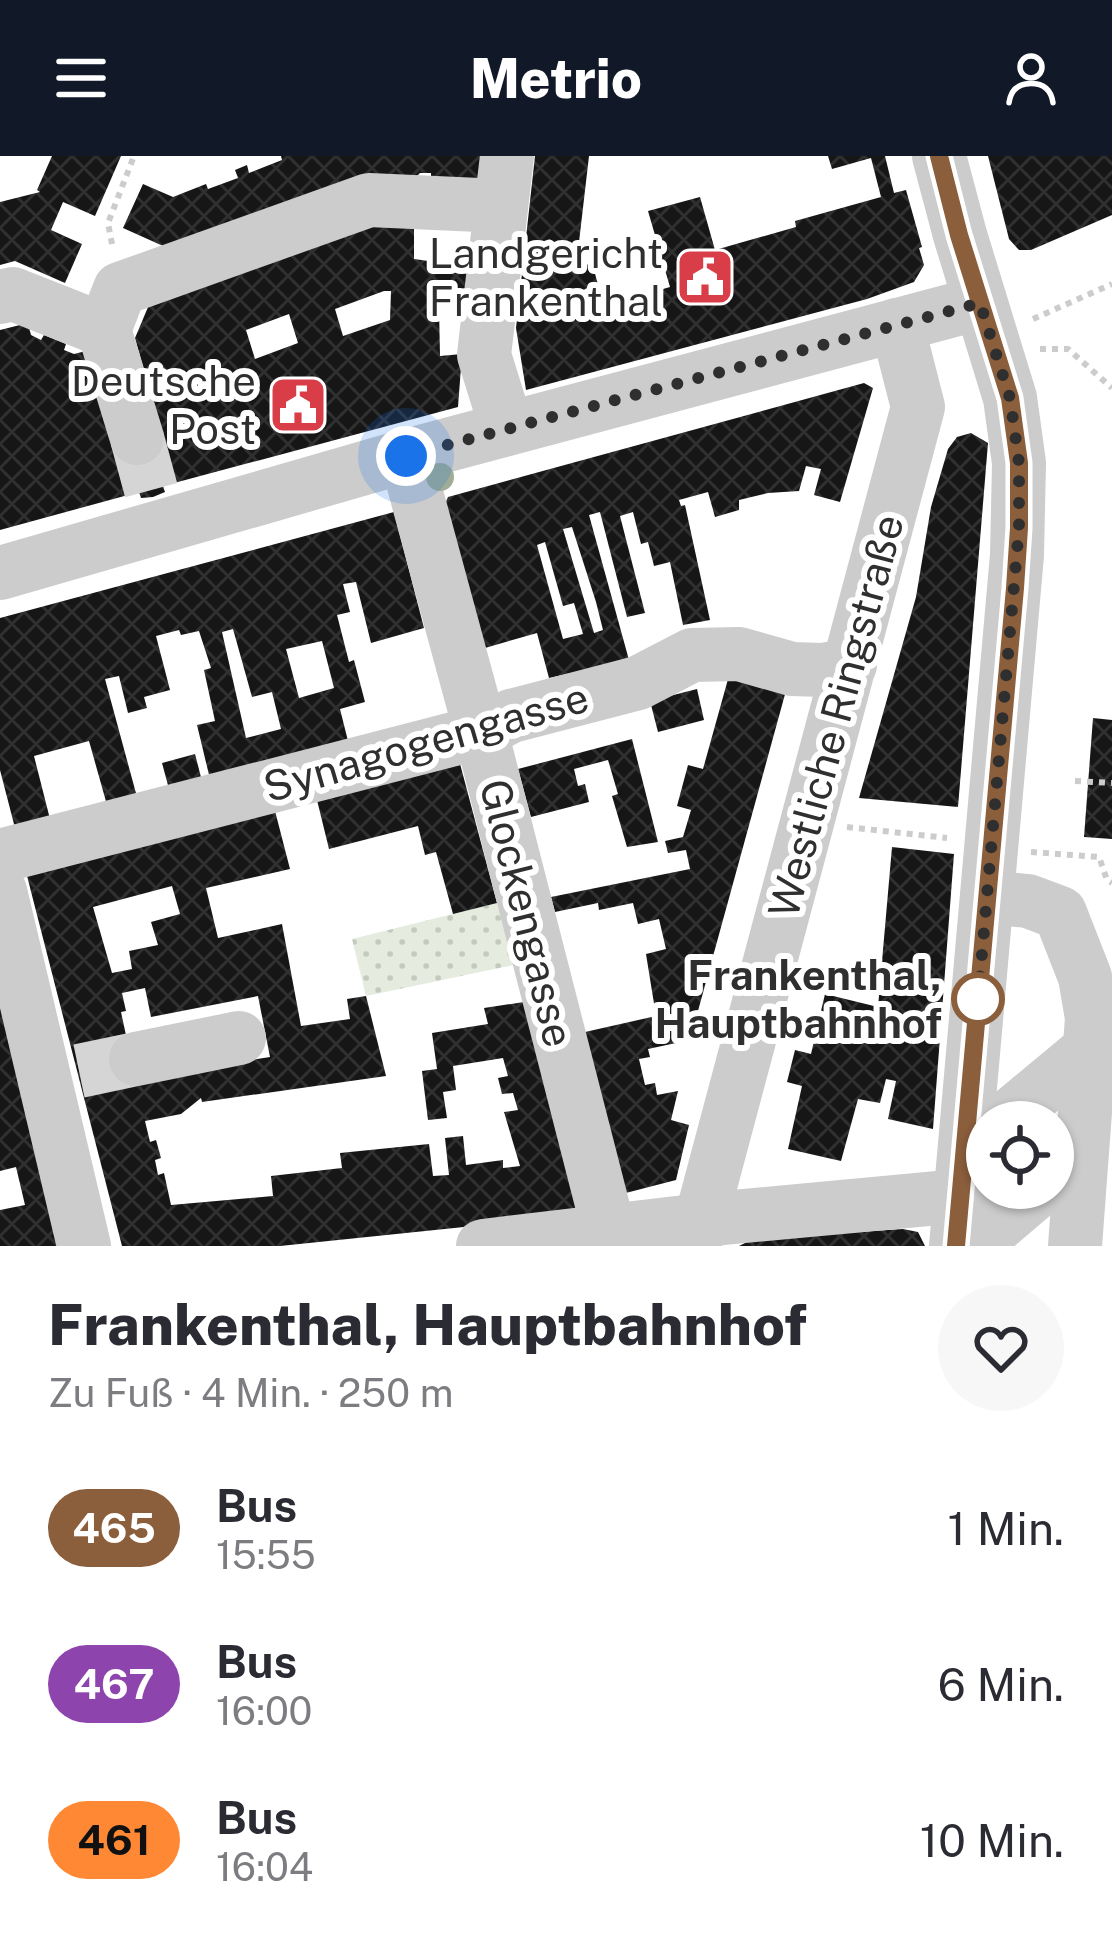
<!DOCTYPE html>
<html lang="de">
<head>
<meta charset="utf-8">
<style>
	:root { --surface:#fff; --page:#f7f7f7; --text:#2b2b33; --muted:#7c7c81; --accent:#111827 }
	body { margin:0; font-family:"Public Sans",sans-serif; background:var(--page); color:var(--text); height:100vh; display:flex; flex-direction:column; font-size:45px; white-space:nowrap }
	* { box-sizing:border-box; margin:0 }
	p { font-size:39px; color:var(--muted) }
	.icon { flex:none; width:66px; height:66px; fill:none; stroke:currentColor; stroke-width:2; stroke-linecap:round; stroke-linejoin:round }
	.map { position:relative; height:1090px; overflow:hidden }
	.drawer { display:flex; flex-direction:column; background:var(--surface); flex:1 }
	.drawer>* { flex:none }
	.badge { padding:0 24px; border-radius:39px; font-size:42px; line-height:78px }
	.fabs { position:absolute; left:966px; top:945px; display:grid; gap:24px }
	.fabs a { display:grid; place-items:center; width:108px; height:108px; border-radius:50%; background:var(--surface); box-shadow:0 3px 9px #0004; font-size:60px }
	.you { position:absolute; width:60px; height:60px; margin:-30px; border:9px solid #fff; border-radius:50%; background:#1a73e8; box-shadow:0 0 0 18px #1a73e833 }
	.map>.badge { position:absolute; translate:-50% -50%; box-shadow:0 0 0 6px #fff }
	.round { display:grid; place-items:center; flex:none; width:126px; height:126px; border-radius:63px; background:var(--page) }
	.summary { display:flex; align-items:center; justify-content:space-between; height:204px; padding:0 48px }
	h1 { font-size:57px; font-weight:800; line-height:90px }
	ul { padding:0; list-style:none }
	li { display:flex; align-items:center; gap:36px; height:156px; padding:0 48px }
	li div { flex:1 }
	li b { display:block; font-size:45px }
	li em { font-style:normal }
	li .badge { min-width:132px; font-weight:700; text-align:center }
	header { display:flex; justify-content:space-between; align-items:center; height:156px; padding:0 48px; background:var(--accent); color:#fff; font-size:54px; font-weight:800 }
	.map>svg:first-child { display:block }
	.park { fill:url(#park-dots) }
	.building { fill:url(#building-cross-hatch); fill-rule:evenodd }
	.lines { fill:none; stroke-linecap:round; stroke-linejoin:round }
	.minor-tunnel { stroke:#d5d5d5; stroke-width:54; stroke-dasharray:54 27; stroke-linecap:butt }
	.path { stroke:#ccc; stroke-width:6; stroke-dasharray:6 6; stroke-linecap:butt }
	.minor { stroke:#ccc; stroke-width:54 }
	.tree { fill:#a0ac95 }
	.line-casing { stroke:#fff; stroke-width:27 }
	.line { stroke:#8b5e3c; stroke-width:18 }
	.walk { stroke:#2f2f2f; stroke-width:12; stroke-dasharray:0 21.6 }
	.stop-dot { fill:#fff; stroke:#8b5e3c; stroke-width:6 }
	.labels { text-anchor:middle; stroke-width:12; stroke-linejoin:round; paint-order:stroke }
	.poi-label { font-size:42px; fill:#2f2f2f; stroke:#fff; text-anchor:end }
	.street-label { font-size:42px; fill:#2f2f2f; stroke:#fff }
	.stop-label { font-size:42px; font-weight:bold; fill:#2f2f2f; stroke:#fff; text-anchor:end }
</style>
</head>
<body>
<header><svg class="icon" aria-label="menu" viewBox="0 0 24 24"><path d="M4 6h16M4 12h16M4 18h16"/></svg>Metrio<svg class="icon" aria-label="person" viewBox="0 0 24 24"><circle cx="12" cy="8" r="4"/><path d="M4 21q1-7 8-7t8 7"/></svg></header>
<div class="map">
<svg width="1112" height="1090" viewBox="0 0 1112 1090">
	<defs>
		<pattern id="park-dots" width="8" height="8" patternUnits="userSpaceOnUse" patternTransform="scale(3)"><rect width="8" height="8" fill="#e5ebde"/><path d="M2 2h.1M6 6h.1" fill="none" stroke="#c5cabf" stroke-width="1.8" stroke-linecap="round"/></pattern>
		<pattern id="building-cross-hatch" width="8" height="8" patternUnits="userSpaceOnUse" patternTransform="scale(3)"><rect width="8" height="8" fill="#161616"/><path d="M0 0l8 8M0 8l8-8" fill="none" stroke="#303030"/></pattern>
	</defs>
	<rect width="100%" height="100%" fill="#fff"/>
	<polygon class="park" points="497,747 514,809 366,840 352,783"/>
	<g class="building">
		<polygon points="52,0 121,0 95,60 63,46 51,74 82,88 65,127 15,105 0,109 0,46 40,36 37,34"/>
		<polygon points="281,0 483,0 481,27 431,22 431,17 420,17 416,21 172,94 123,72 143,28 173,41 206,28 208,33 238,22 235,14 247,9 249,17 282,4"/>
		<polygon points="535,0 589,0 576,112 592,107 604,150 670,131 648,55 700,41 715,94 796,71 795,65 881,41 871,2 832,13 828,0 885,0 894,37 906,34 922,91 919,92 924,109 914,126 867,143 526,234 516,172"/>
		<polygon points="988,0 1112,0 1112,59 1031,94 1019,94 1009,83"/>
		<path d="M 367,70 L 414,71 L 414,103 L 472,111 L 467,154 L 439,150 L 440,200 L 462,198 L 458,251 L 163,330 L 165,336 L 153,341 L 141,342 L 139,336 L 0,374 L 0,174 L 28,167 L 31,179 L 41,184 L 44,179 L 66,188 L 64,194 L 74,198 L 90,194 L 161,276 L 135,182 L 151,144 ZM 384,135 L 391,135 L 390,164 L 343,180 L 335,153 ZM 289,158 L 298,187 L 255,203 L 246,174 Z"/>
		<path d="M 864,227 L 873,232 L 840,346 L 814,339 L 821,313 L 806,310 L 799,335 L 768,337 L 739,344 L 739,354 L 715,361 L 708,336 L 679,344 L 681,350 L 685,349 L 710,464 L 683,469 L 670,406 L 654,410 L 648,386 L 641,388 L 633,356 L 620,360 L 645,457 L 627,461 L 600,356 L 589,359 L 629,504 L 549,522 L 537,477 L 485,492 L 445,348 L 448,341 ZM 572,371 L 596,446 L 603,474 L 594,477 L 563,373 ZM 545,386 L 563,450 L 574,447 L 583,478 L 563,483 L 537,389 Z"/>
		<polygon points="971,277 988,287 958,651 859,642 916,441 931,351 948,293 957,281"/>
		<path d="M 394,356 L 424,472 L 371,487 L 356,426 L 343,428 L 350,456 L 337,459 L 349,506 L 354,504 L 365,546 L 340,553 L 349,589 L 210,623 L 197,569 L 215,565 L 204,514 L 211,512 L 199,475 L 181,479 L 179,474 L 156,480 L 170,534 L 144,541 L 147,552 L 128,557 L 119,520 L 105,523 L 137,641 L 107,649 L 89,585 L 34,600 L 50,663 L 15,672 L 0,614 L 0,462 ZM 233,473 L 252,541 L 272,536 L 281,573 L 246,582 L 222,476 ZM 322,485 L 334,532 L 299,542 L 286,493 Z"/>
		<polygon points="730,516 787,531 690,884 648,893 650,901 639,903 645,929 655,927 657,939 678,935 671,964 689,969 676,1024 618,1039 585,876 656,860 646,798 666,793 659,763 638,768 633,747 599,754 598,747 555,756 551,741 690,713 686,694 668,697 665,685 683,681 691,654 677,650 688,609 703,613"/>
		<polygon points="697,533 704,564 658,576 650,545"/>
		<polygon points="1093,562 1112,564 1112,683 1084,681"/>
		<polygon points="632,583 658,686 627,691 612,640 618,638 608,604 574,613 578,630 585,628 589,646 531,661 518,613"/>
		<polygon points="195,598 202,625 169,633 162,607"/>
		<polygon points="459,604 497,747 453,758 436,696 425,699 418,670 329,693 316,640"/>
		<path d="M 274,651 L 290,713 L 206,732 L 218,782 L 282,768 L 301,870 L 350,863 L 347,843 L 366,840 L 386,920 L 202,946 L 201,942 L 181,958 L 145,965 L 150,986 L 156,984 L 161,1002 L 155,1004 L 158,1019 L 164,1017 L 171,1049 L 273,1040 L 271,1020 L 342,1012 L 340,997 L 429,988 L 433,1020 L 449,1019 L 445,982 L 463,980 L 466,1009 L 503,1004 L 503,1012 L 520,1010 L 504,956 L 518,954 L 513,937 L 502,938 L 498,922 L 508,920 L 503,902 L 453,910 L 456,934 L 443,936 L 447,962 L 428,964 L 422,915 L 437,913 L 432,877 L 488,868 L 484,852 L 524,846 L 581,1059 L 280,1090 L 122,1090 L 26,716 ZM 172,730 L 180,758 L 151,766 L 158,789 L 129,795 L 132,813 L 112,817 L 93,751 ZM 145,832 L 151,861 L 258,840 L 270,901 L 195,913 L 129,893 L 121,856 L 126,855 L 122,837 Z"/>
		<polygon points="892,691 954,698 933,973 888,963 896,925 886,923 880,947 858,943 841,1005 788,993 802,930 787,926 795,894 811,898 825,838 878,851"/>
		<polygon points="0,833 65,1090 0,1090 0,1054 25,1049 16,1011 0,1015"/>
		<polygon points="903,1073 918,1076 925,1090 739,1090 753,1083"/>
	</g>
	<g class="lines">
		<g class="minor-tunnel">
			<polyline points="137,282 153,341"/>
			<polyline points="79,915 136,903"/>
		</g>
		<g class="path">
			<polyline points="112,88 108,67 134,0"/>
			<polyline points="1033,163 1112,128"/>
			<polyline points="1040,193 1068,193 1112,232"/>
			<polyline points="1075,625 1112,627"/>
			<polyline points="847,671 947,682"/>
			<polyline points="1031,696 1099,701 1107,724 1112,727"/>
		</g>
		<g class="minor">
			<polyline points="507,0 484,199 507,273"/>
			<polyline points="939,0 960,79 1010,242 1019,307 1017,399 956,1090"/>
			<polyline points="0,141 13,138 104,174 120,133 369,44 501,50"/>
			<polyline points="104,174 137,282"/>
			<polyline points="406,300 481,576 609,1075"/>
			<polyline points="0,417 406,300 980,147"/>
			<polyline points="0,700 481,576 511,560 638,527 692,499 739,498 792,513 822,514 850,509"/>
			<polyline points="0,735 84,1090"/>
			<polyline points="987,741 1028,745 1060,757 1085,821 1092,862 1075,1090"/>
			<polyline points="136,903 239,882"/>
			<polyline points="1002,966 1091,892"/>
			<polyline points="483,1090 702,1064 960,1040"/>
			<polyline points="694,1090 918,251 897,169"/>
			<polyline points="973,1090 1041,1032"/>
		</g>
	</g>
	<circle class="tree" cx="440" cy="321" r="14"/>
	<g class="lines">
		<g class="line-casing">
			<polyline id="line" points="939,0 959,79 1010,242 1019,307 1019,372 1015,432 956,1090"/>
		</g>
		<use href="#line" class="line"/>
		<polyline class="walk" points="406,300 980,147 1010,242 1019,307 1019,372 977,855 978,843"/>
	</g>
	<defs>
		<g id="civic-square" transform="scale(3)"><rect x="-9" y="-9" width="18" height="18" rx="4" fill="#d93e48" stroke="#fff"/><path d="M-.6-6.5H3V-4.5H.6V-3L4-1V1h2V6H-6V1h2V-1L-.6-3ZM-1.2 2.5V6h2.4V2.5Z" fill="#fff"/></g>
	</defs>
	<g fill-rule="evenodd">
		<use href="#civic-square" x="705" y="121"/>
		<use href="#civic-square" x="298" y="249"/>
	</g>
	<circle class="stop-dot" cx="978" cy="843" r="24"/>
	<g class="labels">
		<g class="poi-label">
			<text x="663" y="112">Landgericht<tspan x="663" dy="48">Frankenthal</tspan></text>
			<text x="256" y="240">Deutsche<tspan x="256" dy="48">Post</tspan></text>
		</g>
		<g class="street-label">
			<text transform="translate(836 560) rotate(-75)" y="15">Westliche Ringstraße</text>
			<text transform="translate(426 586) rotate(-16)" y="15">Synagogengasse</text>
			<text transform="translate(527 757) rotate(76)" y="15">Glockengasse</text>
		</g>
		<g class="stop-label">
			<text x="942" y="834">Frankenthal,<tspan x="942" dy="48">Hauptbahnhof</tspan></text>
		</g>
	</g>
</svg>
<div class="fabs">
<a><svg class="icon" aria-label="locate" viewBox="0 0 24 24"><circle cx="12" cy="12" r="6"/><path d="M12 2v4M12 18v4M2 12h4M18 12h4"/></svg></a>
</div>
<div class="you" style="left:406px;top:300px"></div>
</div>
<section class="drawer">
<div class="summary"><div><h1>Frankenthal, Hauptbahnhof</h1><p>Zu Fuß · 4 Min. · 250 m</p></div><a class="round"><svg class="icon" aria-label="heart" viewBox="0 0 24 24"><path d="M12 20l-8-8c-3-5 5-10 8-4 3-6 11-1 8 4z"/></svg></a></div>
<ul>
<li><span class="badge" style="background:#8b5e3c;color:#fff">465</span><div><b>Bus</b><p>15:55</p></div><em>1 Min.</em></li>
<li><span class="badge" style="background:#8e44ad;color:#fff">467</span><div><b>Bus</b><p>16:00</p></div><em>6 Min.</em></li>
<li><span class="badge" style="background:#ff8834;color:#111">461</span><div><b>Bus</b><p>16:04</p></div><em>10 Min.</em></li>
</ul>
</section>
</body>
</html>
